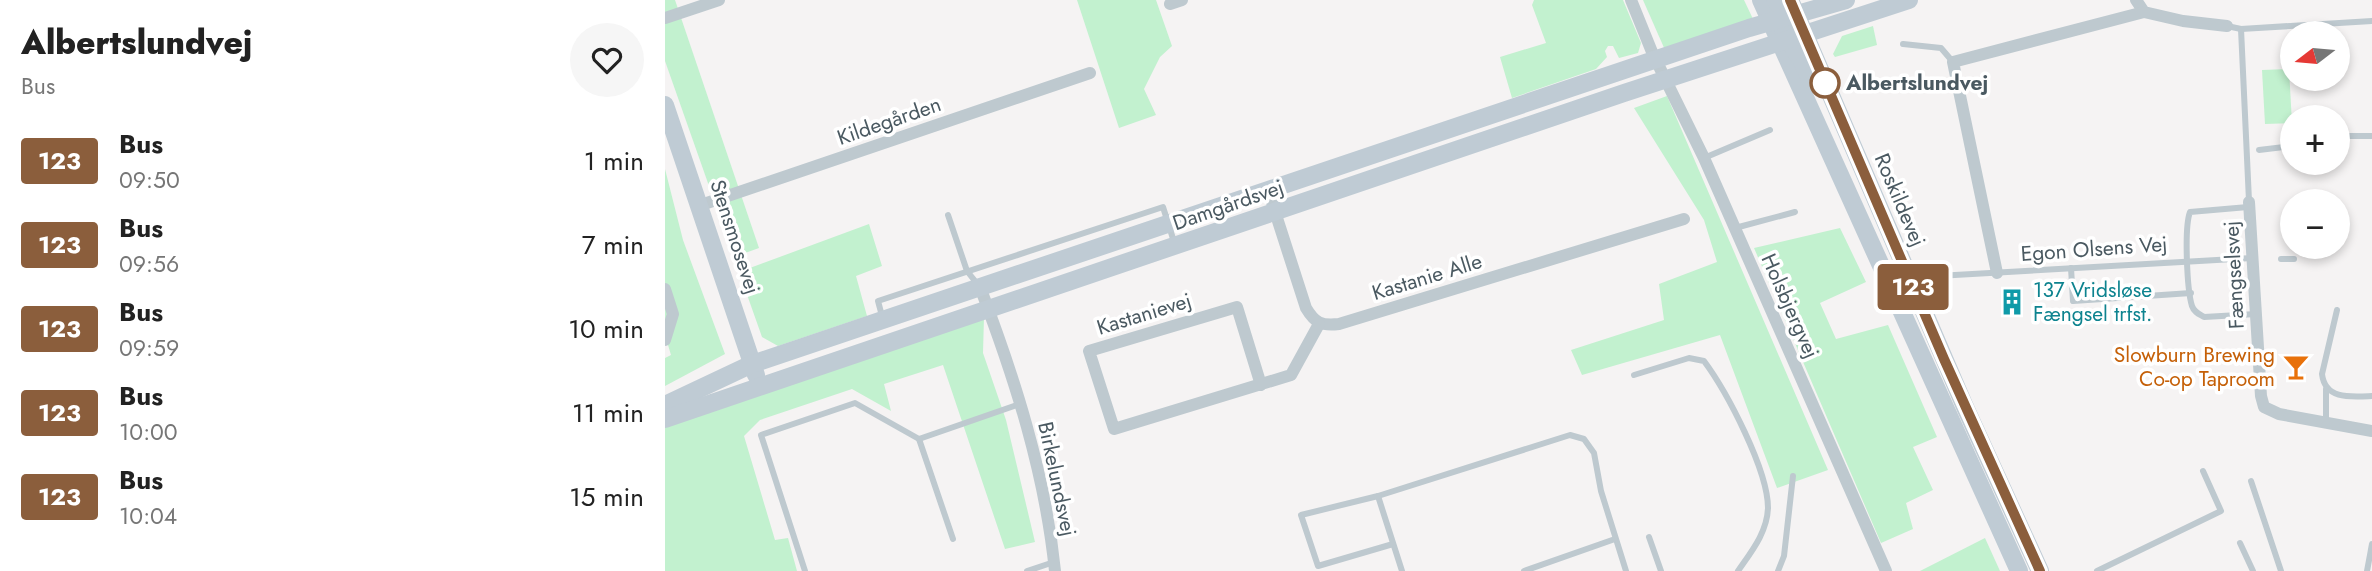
<!DOCTYPE html>
<html lang="en">
<head>
<meta charset="utf-8">
<style>
	:root { --surface:#fff; --page:#f6f6f6; --text:#222; --muted:#767676 }
	body { margin:0; font-family:Jost,sans-serif; background:var(--page); color:var(--text); height:100vh; display:flex; flex-direction:column; font-size:26px; white-space:nowrap }
	* { box-sizing:border-box; margin:0 }
	p { font-size:23px; color:var(--muted) }
	.icon { flex:none; width:38px; height:38px; fill:none; stroke:currentColor; stroke-width:2; stroke-linecap:round; stroke-linejoin:round }
	.map { position:relative; flex:1; overflow:hidden }
	.sheet { display:flex; flex-direction:column; background:var(--surface); width:665px }
	.sheet>* { flex:none }
	.badge { padding:0 14px; border-radius:5px; font-size:24px; line-height:46px }
	.needle { width:46px; rotate:254deg }
	.tools { position:absolute; left:1615px; top:21px; display:grid; gap:14px }
	.tools a { display:grid; place-items:center; width:70px; height:70px; border-radius:50%; background:var(--surface); box-shadow:0 4px 10px #0003; font-size:35px }
	.map>.badge { position:absolute; translate:-50% -50%; box-shadow:0 0 0 4px #fff }
	.round { display:grid; place-items:center; flex:none; width:74px; height:74px; border-radius:37px; background:var(--page) }
	.summary { display:flex; align-items:center; justify-content:space-between; height:119px; padding:0 21px }
	h1 { font-size:33px; font-weight:800; line-height:52px }
	ul { padding:0; list-style:none }
	li { display:flex; align-items:center; gap:21px; height:84px; padding:0 21px }
	li div { flex:1 }
	li b { display:block; font-size:26px }
	li em { font-style:normal }
	li .badge { min-width:77px; font-weight:700; text-align:center }
	main { display:flex; flex:1; min-height:0 }
	.map>svg:first-child { display:block }
	.green { fill:#c2f1cf }
	.lines { fill:none; stroke-linecap:round; stroke-linejoin:round }
	.lane { stroke:#bec9cf; stroke-width:6 }
	.street { stroke:#bec9cf; stroke-width:12 }
	.secondary { stroke:#bfcbd4; stroke-width:18 }
	.line-casing { stroke:#fff; stroke-width:16 }
	.line { stroke:#8b5e3c; stroke-width:10 }
	.stop-dot { fill:#fff; stroke:#8b5e3c; stroke-width:3.5 }
	.labels { text-anchor:middle; stroke-width:7; stroke-linejoin:round; paint-order:stroke }
	.stop-label { font-size:21px; font-weight:bold; fill:#4a5961; stroke:#fff; text-anchor:start }
	.street-label { font-size:21px; fill:#4a5961; stroke:#fff }
	.culture-label { font-size:21px; fill:#0d838f; stroke:#fff; text-anchor:start }
	.food-label { font-size:21px; fill:#c56008; stroke:#fff; text-anchor:end }
</style>
</head>
<body>
<main>
<section class="sheet">
<div class="summary"><div><h1>Albertslundvej</h1><p>Bus</p></div><a class="round"><svg class="icon" aria-label="heart" viewBox="0 0 24 24"><path d="M12 20l-8-8c-3-5 5-10 8-4 3-6 11-1 8 4z"/></svg></a></div>
<ul>
<li><span class="badge" style="background:#8b5e3c;color:#fff">123</span><div><b>Bus</b><p>09:50</p></div><em>1 min</em></li>
<li><span class="badge" style="background:#8b5e3c;color:#fff">123</span><div><b>Bus</b><p>09:56</p></div><em>7 min</em></li>
<li><span class="badge" style="background:#8b5e3c;color:#fff">123</span><div><b>Bus</b><p>09:59</p></div><em>10 min</em></li>
<li><span class="badge" style="background:#8b5e3c;color:#fff">123</span><div><b>Bus</b><p>10:00</p></div><em>11 min</em></li>
<li><span class="badge" style="background:#8b5e3c;color:#fff">123</span><div><b>Bus</b><p>10:04</p></div><em>15 min</em></li>
</ul>
</section>
<div class="map">
<svg width="1707" height="571" viewBox="0 0 1707 571">
	<rect width="100%" height="100%" fill="#f5f3f3"/>
	<g class="green">
		<polygon points="0,0 10,0 94,248 69,257 0,61"/>
		<polygon points="412,0 491,0 507,46 495,57 479,89 491,115 454,128"/>
		<polygon points="869,0 958,0 976,43 973,53 954,58 948,46 943,46 940,51 942,57 931,69 847,98 835,57 881,43 867,5"/>
		<polygon points="978,0 1079,0 1088,19 1000,50"/>
		<polygon points="1208,26 1212,45 1170,57 1168,54 1177,36"/>
		<polygon points="1624,69 1627,123 1600,124 1597,70"/>
		<polygon points="1002,96 1163,470 1112,488 1055,335 917,375 906,350 999,320 994,284 1052,262 1039,220 969,108"/>
		<polygon points="0,169 18,240 60,354 0,386 0,358 6,355 0,335"/>
		<polygon points="204,224 217,266 191,276 202,316 113,346 97,337 74,272"/>
		<polygon points="1175,228 1201,282 1155,303 1171,339 1223,325 1272,437 1248,447 1268,490 1241,503 1248,529 1216,543 1089,248"/>
		<polygon points="319,317 318,353 341,420 370,542 340,549 278,365 219,384 226,411 187,389 95,420 79,436 110,540 123,538 132,571 0,571 0,427"/>
		<polygon points="1320,538 1335,571 1255,571"/>
	</g>
	<g class="lines">
		<g class="lane">
			<polyline points="1562,26 1576,29 1707,21"/>
			<polyline points="1576,29 1584,201"/>
			<polyline points="1238,44 1276,48 1288,62"/>
			<polyline points="1673,136 1707,136"/>
			<polyline points="1594,150 1628,146"/>
			<polyline points="1039,158 1105,130"/>
			<path d="M 1583,207 L 1525,212 C 1519,228 1522,290 1527,306 C 1529,312 1534,314 1539,317 L 1591,314"/>
			<polyline points="283,215 302,271 314,286"/>
			<polyline points="1070,228 1130,212"/>
			<polyline points="1616,259 1629,259"/>
			<polyline points="1406,268 1408,301 1526,293"/>
			<polyline points="1272,276 1587,258"/>
			<path d="M 1672,310 L 1657,374 C 1660,400 1686,397 1707,396"/>
			<polyline points="217,316 213,301 498,207 510,245"/>
			<path d="M 969,375 L 1024,358 L 1039,361 C 1062,392 1103,470 1103,508 C 1102,533 1086,552 1073,571"/>
			<polyline points="1661,389 1661,422"/>
			<polyline points="254,439 288,539"/>
			<polyline points="1586,481 1616,571"/>
			<polyline points="713,496 737,571"/>
			<polyline points="984,537 996,571"/>
			<polyline points="1575,543 1588,571"/>
			<polyline points="728,544 653,566 636,515 713,496 905,435 919,439 929,453 936,491 961,571"/>
			<polyline points="140,571 96,435 190,403 254,439 355,404"/>
			<polyline points="362,571 389,562"/>
			<polyline points="859,571 950,539"/>
			<polyline points="1113,571 1119,556 1128,476"/>
			<polyline points="1432,571 1556,511 1538,471"/>
			<polyline points="1702,571 1707,544"/>
		</g>
		<g class="street">
			<polyline points="966,0 987,52 1039,158 1221,571"/>
			<polyline points="1471,0 1479,12 1518,21 1562,26"/>
			<polyline points="505,4 517,0"/>
			<polyline points="0,18 54,0"/>
			<path d="M 603,190 L 641,308 C 650,323 656,326 674,324 L 1019,219"/>
			<polyline points="1584,202 1596,396 1599,407 1614,414 1707,431"/>
			<polyline points="36,205 425,73"/>
			<polyline points="1332,273 1288,62 1479,12"/>
			<path d="M 315,287 C 350,379 380,473 390,571"/>
			<polyline points="0,289 8,314 0,340"/>
			<polyline points="596,385 572,307 424,351 449,429 626,375 654,324"/>
		</g>
		<g class="secondary">
			<polyline points="1096,0 1354,571"/>
			<polyline points="1110,0 1129,24"/>
			<polyline points="1125,0 1300,407 1375,571"/>
			<polyline points="1118,33 1136,59 1146,81"/>
			<polyline points="0,105 91,375"/>
			<polyline points="0,405 87,364 1084,28 1181,0"/>
			<polyline points="0,419 959,93 1244,0"/>
		</g>
	</g>
	<g class="lines">
		<g class="line-casing">
			<polyline id="line" points="1125,0 1279,359 1375,571"/>
		</g>
		<use href="#line" class="line"/>
	</g>
	<defs>
		<g id="building-bare" transform="scale(2.1)"><path d="M-4-6H4V6H1V3H-1V6H-4ZM-2.5-4.3h1.7v1.8h-1.7ZM.8-4.3h1.7v1.8H.8ZM-2.5-1h1.7V.8h-1.7ZM.8-1h1.7V.8H.8Z" fill="#0f9aa8" stroke="#fff" stroke-width="2.5" paint-order="stroke"/></g>
		<g id="bar-bare" transform="scale(2.1)"><path d="M-6-5H6L.8 .8V4.5H3.5V6h-7V4.5H-.8V.8Z" fill="#e8710a" stroke="#fff" stroke-width="2.5" paint-order="stroke"/></g>
	</defs>
	<g fill-rule="evenodd">
		<use href="#building-bare" x="1347" y="302"/>
		<use href="#bar-bare" x="1631" y="367"/>
	</g>
	<circle class="stop-dot" cx="1160" cy="83" r="14"/>
	<g class="labels">
		<g class="stop-label">
			<text x="1181" y="90">Albertslundvej</text>
		</g>
		<g class="street-label">
			<text transform="translate(224 121) rotate(-19)" y="7">Kildegården</text>
			<text transform="translate(1235 200) rotate(67)" y="7">Roskildevej</text>
			<text transform="translate(563 205) rotate(-19)" y="7">Damgårdsvej</text>
			<text transform="translate(70 237) rotate(72)" y="7">Stensmosevej</text>
			<text transform="translate(1429 249) rotate(-4)" y="7">Egon Olsens Vej</text>
			<text transform="translate(1569 275) rotate(-93)" y="7">Fængselsvej</text>
			<text transform="translate(762 277) rotate(-17)" y="7">Kastanie Alle</text>
			<text transform="translate(1125 306) rotate(66)" y="7">Holsbjergvej</text>
			<text transform="translate(479 314) rotate(-17)" y="7">Kastanievej</text>
			<text transform="translate(392 479) rotate(78)" y="7">Birkelundsvej</text>
		</g>
		<g class="culture-label">
			<text x="1368" y="297">137 Vridsløse<tspan x="1368" dy="24">Fængsel trfst.</tspan></text>
		</g>
		<g class="food-label">
			<text x="1610" y="362">Slowburn Brewing<tspan x="1610" dy="24">Co-op Taproom</tspan></text>
		</g>
	</g>
</svg>
<div class="tools">
<a><svg class="needle" viewBox="-14 -14 28 28"><path d="M0-13l5 13h-10z" fill="#e53935"/><path d="M0 13l5-13h-10z" fill="#767676"/></svg></a>
<a>+</a>
<a>−</a>
</div>
<b class="badge" style="left:1248px;top:287px;background:#8b5e3c;color:#fff">123</b>
</div>
</main>
</body>
</html>
